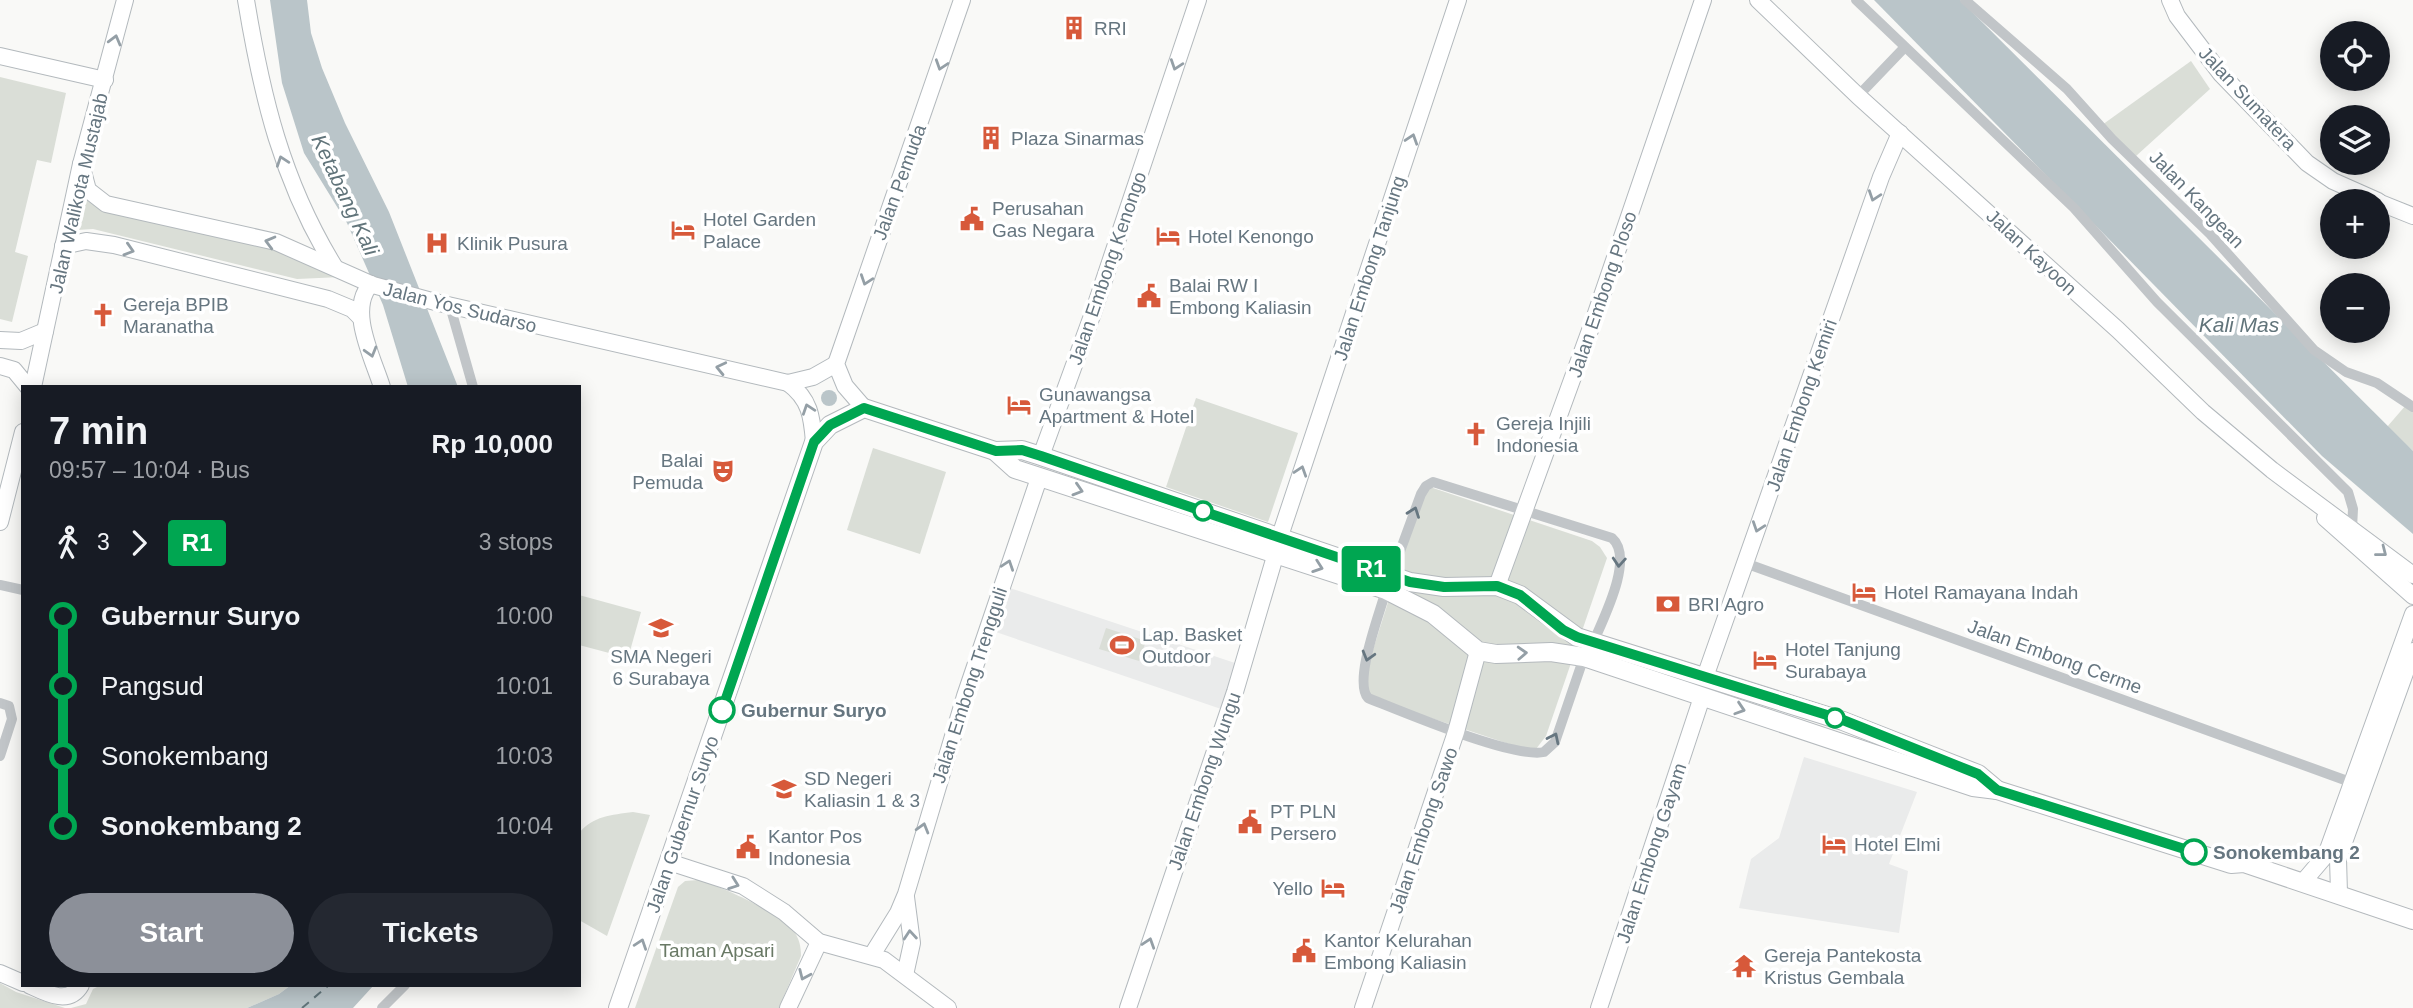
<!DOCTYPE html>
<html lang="en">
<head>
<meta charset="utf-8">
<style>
	:root { --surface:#171b24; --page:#242831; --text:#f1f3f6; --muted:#9ea1a6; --accent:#8c9099 }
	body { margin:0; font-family:Arial,sans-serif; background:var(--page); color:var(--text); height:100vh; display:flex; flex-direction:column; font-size:26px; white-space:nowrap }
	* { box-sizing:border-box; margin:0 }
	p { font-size:23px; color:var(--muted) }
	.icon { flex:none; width:38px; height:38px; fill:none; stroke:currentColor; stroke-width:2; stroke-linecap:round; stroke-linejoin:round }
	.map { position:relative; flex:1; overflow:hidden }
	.sheet { position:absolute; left:21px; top:385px; width:560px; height:602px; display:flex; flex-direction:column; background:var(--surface); border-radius:0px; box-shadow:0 4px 18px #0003 }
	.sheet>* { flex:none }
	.badge { padding:0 14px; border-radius:5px; font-size:24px; line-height:46px }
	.controls { position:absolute; left:2320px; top:21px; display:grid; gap:14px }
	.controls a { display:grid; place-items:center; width:70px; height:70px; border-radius:50%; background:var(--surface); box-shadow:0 4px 18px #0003; font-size:35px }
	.map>.badge { position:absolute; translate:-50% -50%; box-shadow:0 0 0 4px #fff }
	.legs { display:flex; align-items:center; gap:10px; height:77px; padding:0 28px; font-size:23px }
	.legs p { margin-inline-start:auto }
	.overview { display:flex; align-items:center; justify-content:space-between; height:119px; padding:0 28px }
	h1 { font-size:38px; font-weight:700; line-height:52px }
	.action { display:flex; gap:14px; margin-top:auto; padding:14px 28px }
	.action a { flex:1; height:80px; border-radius:42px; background:var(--accent); color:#fff; font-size:28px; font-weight:700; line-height:80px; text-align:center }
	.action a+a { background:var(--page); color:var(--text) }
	ul { padding:0 28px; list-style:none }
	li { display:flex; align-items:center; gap:24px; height:70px; font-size:26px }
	li i { display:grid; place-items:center; width:10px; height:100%; margin:0 9px; background:currentColor }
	li i::after { content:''; width:18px; height:18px; margin:-9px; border:5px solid; border-radius:50%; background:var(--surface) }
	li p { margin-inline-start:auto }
	li:first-child i { background:linear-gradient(#0000 50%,currentColor 0) }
	li:last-child i { background:linear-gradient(currentColor 50%,#0000 0) }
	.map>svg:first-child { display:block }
	.built { fill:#eaebeb }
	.green { fill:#daded7 }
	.water { fill:#bac5c9 }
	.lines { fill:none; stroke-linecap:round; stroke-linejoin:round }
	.ferry { stroke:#61747a; stroke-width:2; stroke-dasharray:9 7; stroke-linecap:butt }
	.secondary-casing { stroke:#b3b9bd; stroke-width:18 }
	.primary-casing { stroke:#b4b9bd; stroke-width:20 }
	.street { stroke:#c1c5c8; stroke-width:10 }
	.secondary { stroke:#fff; stroke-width:16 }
	.primary { stroke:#fff; stroke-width:18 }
	.oneway { stroke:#949fa6 }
	.oneway2 { stroke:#667680 }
	.line-1-casing { stroke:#fff; stroke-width:16 }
	.line-1 { stroke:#00a651; stroke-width:10 }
	.stop-1-dot { fill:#fff; stroke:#00a651; stroke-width:3.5 }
	.labels { text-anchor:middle; stroke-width:7; stroke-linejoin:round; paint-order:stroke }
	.poi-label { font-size:19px; fill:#667680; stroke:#fff; text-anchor:start }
	.street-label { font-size:19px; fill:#667680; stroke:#fff }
	.stop-label { font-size:19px; font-weight:bold; fill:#667680; stroke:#fff; text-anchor:start }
	.park-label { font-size:19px; fill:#697965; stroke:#fff }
	.water-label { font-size:21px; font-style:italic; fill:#61747a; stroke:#fff }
</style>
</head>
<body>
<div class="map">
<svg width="2413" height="1008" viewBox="0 0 2413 1008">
	<rect width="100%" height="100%" fill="#f9f9f7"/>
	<g class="built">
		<polygon points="1004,586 1238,664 1224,710 990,630"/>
		<polygon points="1804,757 1917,792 1889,864 1908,871 1899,933 1739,908 1751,859 1779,838"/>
	</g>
	<g class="green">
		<polygon points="2191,61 2210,89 2136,156 2102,125"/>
		<polygon points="0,77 66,93 51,163 37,160 15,252 28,256 12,322 0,319"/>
		<polygon points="85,199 97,207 303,254 341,277 297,279 93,229 77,230"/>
		<polygon points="1196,398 1298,433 1268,522 1166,487"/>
		<polygon points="2406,405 2413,411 2413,451 2387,427"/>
		<polygon points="873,448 946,472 920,554 847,530"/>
		<polygon points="1430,487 1592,541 1600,547 1607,558 1546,736 1536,749 1524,749 1371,698 1364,678 1422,495"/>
		<polygon points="579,595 641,612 628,658 579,645"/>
		<polygon points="1106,628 1146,641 1139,661 1099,649"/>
		<path d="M 633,812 L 650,815 L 607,936 L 579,920 L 579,833 C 593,816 611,815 633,812 Z"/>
		<path d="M 698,880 C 721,886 777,912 792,929 C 799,937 801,946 801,956 L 779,1008 L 635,1008 L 678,887 L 685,881 Z"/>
		<polygon points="0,983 16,992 65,1008 0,1008"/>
		<polygon points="101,985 291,985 279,994 247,1008 71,1008 86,1004 93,989"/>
	</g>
	<g class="water">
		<polygon points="270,0 307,0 311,33 322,68 345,123 389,212 458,387 408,387 383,305 347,223 304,153 282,83"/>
		<polygon points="1874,0 1960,0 2413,451 2413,534 2322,456"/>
		<circle cx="829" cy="398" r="8"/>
		<polygon points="291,985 374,985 353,1008 247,1008 279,994"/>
	</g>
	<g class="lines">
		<polyline class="ferry" points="302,1008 329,985"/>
		<g class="secondary-casing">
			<g id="secondary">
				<path d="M 246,0 C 262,97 282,181 334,266"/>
				<polyline points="1758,0 1858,96 2118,330 2203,412 2272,470 2413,575"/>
				<polyline points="2170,0 2177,16 2221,74 2307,163 2333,181 2378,201"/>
				<polyline points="0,56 105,80"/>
				<polyline points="81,164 88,190 106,204 276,242 373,285 439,303 788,383 813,377 836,364"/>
				<polyline points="2378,202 2413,216"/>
				<polyline points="63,246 86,241 114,245 328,299 352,309 361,318"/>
				<path d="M 371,284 C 347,309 373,358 382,387"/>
				<polyline points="0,340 21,341 45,331"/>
				<polyline points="0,366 14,370 28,387"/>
				<path d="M 788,383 C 810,399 812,417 814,442"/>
				<polyline points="33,387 81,164 125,0"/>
				<polyline points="864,408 845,386 836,364 962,0"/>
				<polyline points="1041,456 1093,313 1198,0"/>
				<polyline points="2325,518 2413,596"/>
				<polyline points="0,522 23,432"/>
				<polyline points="1280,536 1458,0"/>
				<polyline points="1497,586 1593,322 1703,0"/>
				<polyline points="1705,677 1881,177 1900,133"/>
				<polyline points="669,862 743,886 784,912 819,942 884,960 948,1008"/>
				<polyline points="2303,882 2326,855 2413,614"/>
				<polyline points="2339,893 2338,859 2413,651"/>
				<polyline points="872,955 898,913 906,894 965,696 1039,478"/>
				<polyline points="0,973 23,983"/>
				<polyline points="905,975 912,943 906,897"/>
				<path d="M 29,985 C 46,993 69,1006 81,985"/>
				<polyline points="788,1008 819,942"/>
				<polyline points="1128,1008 1235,692 1276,553"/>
				<polyline points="1363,1008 1456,732 1478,651"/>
				<polyline points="1599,1008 1702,697"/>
			</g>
		</g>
		<g class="primary-casing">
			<g id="primary">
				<polyline points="995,451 1015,469 1386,590 1433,614 1478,651 1496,654 1551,652 1584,657 1973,787 1997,790 2231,864 2244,863 2413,920"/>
				<polyline points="618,1008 814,442 830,425 864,408 995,451 1022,450 1041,456 1410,582 1444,587 1497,586 1520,595 1577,637 1843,721 1978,774 1997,790"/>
			</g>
		</g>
		<g class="street">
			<polyline points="1856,0 2074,208 2157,302 2348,492 2353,509 2352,528"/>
			<polyline points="1965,0 2067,89 2112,139 2210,234 2314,350 2346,372 2377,383 2413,407"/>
			<polyline points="1858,96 1904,48"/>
			<polyline points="450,306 473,387"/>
			<polyline points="1745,563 2353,783"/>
			<path d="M 1391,576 L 1421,494 L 1426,486 L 1433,482 L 1612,538 C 1635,558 1603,619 1593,643"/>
			<polyline points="0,585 23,590"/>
			<path d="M 1386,590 C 1380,613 1353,681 1368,698 C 1401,711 1514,759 1544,752 L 1555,742 L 1584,657"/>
			<polyline points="0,703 9,706 12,719 0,756"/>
			<polyline points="382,1008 405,985"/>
		</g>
		<use href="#secondary" class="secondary"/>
		<use href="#primary" class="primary"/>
	</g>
	<defs><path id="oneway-chevron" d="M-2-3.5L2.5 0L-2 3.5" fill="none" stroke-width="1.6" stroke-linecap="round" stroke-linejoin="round" transform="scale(1.75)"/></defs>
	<g class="oneway">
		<use href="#oneway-chevron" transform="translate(115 40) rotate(-75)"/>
		<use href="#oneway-chevron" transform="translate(941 65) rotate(108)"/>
		<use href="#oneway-chevron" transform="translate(1176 65) rotate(109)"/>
		<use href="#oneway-chevron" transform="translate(1412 139) rotate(-72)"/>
		<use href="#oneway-chevron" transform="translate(282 161) rotate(-109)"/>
		<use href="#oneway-chevron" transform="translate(1874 196) rotate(109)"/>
		<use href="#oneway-chevron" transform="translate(270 242) rotate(-165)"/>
		<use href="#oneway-chevron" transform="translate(129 250) rotate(17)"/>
		<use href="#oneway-chevron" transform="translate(866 280) rotate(109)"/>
		<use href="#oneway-chevron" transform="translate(371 352) rotate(74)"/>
		<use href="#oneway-chevron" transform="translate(721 368) rotate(-167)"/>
		<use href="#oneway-chevron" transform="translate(808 409) rotate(-109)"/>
		<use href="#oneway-chevron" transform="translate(1301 471) rotate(-72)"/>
		<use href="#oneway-chevron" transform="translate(1078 490) rotate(17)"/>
		<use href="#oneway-chevron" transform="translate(1758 527) rotate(109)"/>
		<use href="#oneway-chevron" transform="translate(2382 552) rotate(38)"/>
		<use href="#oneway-chevron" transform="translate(1008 565) rotate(-71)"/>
		<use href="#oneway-chevron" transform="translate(1318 567) rotate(19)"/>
		<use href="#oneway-chevron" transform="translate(1522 653) rotate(-3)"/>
		<use href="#oneway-chevron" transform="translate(1740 709) rotate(18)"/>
		<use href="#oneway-chevron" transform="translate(923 828) rotate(-74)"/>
		<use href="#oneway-chevron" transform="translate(734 884) rotate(20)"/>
		<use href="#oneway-chevron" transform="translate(910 935) rotate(-95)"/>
		<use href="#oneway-chevron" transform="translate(1149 943) rotate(-72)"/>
		<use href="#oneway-chevron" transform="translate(641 944) rotate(-71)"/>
		<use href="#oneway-chevron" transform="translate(804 975) rotate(114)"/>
	</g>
	<g class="oneway2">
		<use href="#oneway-chevron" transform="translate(1414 512) rotate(-70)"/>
		<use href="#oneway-chevron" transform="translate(1619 562) rotate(94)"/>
		<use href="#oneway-chevron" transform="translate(1368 656) rotate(106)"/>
		<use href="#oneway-chevron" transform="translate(1554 738) rotate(-64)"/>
	</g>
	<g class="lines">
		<g class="line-1-casing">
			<polyline id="line-1" points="722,710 814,442 830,425 864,408 996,451 1022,450 1041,456 1410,582 1444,587 1497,586 1520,595 1563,630 1577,637 1843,720 1978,774 1997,790 2194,852"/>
		</g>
		<use href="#line-1" class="line-1"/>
	</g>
	<defs>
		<g id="building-bare" transform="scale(1.89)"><path d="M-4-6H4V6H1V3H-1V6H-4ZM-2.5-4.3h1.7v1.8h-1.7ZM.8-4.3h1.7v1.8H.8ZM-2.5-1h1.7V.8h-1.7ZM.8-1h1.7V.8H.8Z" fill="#d7593a" stroke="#fff" stroke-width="2.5" paint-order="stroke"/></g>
		<g id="civic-bare" transform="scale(1.89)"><path d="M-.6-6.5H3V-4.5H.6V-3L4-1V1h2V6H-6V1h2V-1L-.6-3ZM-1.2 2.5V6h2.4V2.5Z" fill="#d7593a" stroke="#fff" stroke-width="2.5" paint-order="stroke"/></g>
		<g id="hotel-bare" transform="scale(1.89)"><path d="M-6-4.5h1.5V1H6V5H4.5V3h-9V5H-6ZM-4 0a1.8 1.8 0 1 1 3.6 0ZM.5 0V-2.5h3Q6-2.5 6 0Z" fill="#d7593a" stroke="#fff" stroke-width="2.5" paint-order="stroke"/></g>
		<g id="hospital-bare" transform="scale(1.89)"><path d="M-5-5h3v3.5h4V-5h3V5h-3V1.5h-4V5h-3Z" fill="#d7593a" stroke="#fff" stroke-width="2.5" paint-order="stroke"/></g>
		<g id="church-bare" transform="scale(1.89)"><path d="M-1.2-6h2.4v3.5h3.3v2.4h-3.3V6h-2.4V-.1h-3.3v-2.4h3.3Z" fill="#d7593a" stroke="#fff" stroke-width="2.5" paint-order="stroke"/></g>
		<g id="theatre-bare" transform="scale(1.89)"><path d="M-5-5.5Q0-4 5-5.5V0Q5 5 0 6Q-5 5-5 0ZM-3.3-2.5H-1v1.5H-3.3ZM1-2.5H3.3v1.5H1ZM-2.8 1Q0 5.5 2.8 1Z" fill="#d7593a" stroke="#fff" stroke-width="2.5" paint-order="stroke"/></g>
		<g id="bank-bare" transform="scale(1.89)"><path d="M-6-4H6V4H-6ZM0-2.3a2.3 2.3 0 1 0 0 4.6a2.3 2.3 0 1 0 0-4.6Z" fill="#d7593a" stroke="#fff" stroke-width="2.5" paint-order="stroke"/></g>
		<g id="school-bare" transform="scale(1.89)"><path d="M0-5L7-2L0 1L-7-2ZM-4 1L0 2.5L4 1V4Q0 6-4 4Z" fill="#d7593a" stroke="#fff" stroke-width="2.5" paint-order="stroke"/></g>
		<g id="stadium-bare" transform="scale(1.89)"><path d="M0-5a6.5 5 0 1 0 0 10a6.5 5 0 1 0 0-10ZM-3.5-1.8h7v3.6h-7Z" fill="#d7593a" stroke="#fff" stroke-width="2.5" paint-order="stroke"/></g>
		<g id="temple-bare" transform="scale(1.89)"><path d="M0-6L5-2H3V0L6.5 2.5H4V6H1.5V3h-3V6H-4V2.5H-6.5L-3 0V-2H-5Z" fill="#d7593a" stroke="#fff" stroke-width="2.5" paint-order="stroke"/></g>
	</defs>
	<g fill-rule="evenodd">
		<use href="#building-bare" x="1074" y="28"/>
		<use href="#building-bare" x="991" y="138"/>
		<use href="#civic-bare" x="972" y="219"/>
		<use href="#hotel-bare" x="683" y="230"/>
		<use href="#hotel-bare" x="1168" y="236"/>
		<use href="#hospital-bare" x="437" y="243"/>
		<use href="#civic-bare" x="1149" y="296"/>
		<use href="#church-bare" x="103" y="315"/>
		<use href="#hotel-bare" x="1019" y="405"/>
		<use href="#church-bare" x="1476" y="434"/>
		<use href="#theatre-bare" x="723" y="471"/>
		<use href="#hotel-bare" x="1864" y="592"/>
		<use href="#bank-bare" x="1668" y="604"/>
		<use href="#school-bare" x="661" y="628"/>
		<use href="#stadium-bare" x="1122" y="645"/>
		<use href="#hotel-bare" x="1765" y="660"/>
		<use href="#school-bare" x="784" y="789"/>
		<use href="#civic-bare" x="1250" y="822"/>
		<use href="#hotel-bare" x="1834" y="844"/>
		<use href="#civic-bare" x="748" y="847"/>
		<use href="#hotel-bare" x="1333" y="888"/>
		<use href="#civic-bare" x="1304" y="951"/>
		<use href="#temple-bare" x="1744" y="966"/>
	</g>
	<g class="stop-1-dot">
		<circle cx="1203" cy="511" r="9"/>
		<circle cx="722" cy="710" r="12"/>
		<circle cx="1835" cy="718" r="9"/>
		<circle cx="2194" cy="852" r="12"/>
	</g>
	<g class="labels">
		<g class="poi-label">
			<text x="1094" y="35">RRI</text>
			<text x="1011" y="145">Plaza Sinarmas</text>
			<text x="992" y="215">Perusahan<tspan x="992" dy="22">Gas Negara</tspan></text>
			<text x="703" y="226">Hotel Garden<tspan x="703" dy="22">Palace</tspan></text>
			<text x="1188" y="243">Hotel Kenongo</text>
			<text x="457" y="250">Klinik Pusura</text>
			<text x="1169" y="292">Balai RW I<tspan x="1169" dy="22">Embong Kaliasin</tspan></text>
			<text x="123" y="311">Gereja BPIB<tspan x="123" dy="22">Maranatha</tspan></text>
			<text x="1039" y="401">Gunawangsa<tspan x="1039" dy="22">Apartment &amp; Hotel</tspan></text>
			<text x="1496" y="430">Gereja Injili<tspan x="1496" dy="22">Indonesia</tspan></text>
			<text x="703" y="467" text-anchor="end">Balai<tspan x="703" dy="22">Pemuda</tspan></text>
			<text x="1884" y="599">Hotel Ramayana Indah</text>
			<text x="1688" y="611">BRI Agro</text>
			<text x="1142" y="641">Lap. Basket<tspan x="1142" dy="22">Outdoor</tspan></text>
			<text x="1785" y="656">Hotel Tanjung<tspan x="1785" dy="22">Surabaya</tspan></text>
			<text x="661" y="663" text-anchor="middle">SMA Negeri<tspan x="661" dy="22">6 Surabaya</tspan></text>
			<text x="804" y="785">SD Negeri<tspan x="804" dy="22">Kaliasin 1 &amp; 3</tspan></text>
			<text x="1270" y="818">PT PLN<tspan x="1270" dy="22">Persero</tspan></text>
			<text x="768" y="843">Kantor Pos<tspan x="768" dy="22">Indonesia</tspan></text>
			<text x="1854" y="851">Hotel Elmi</text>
			<text x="1313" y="895" text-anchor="end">Yello</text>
			<text x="1324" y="947">Kantor Kelurahan<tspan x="1324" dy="22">Embong Kaliasin</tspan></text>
			<text x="1764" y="962">Gereja Pantekosta<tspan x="1764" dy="22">Kristus Gembala</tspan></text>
		</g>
		<g class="street-label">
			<text transform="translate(2248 98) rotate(47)" y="7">Jalan Sumatera</text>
			<text transform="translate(899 182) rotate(-70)" y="7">Jalan Pemuda</text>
			<text transform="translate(78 193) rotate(-77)" y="7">Jalan Walikota Mustajab</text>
			<text transform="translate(2197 199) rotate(46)" y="7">Jalan Kangean</text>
			<text transform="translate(2032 252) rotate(43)" y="7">Jalan Kayoon</text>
			<text transform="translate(1107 268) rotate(-71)" y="7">Jalan Embong Kenongo</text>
			<text transform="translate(1369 268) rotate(-72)" y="7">Jalan Embong Tanjung</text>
			<text transform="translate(1602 294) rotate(-71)" y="7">Jalan Embong Ploso</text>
			<text transform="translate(460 307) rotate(14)" y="7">Jalan Yos Sudarso</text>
			<text transform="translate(1801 405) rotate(-71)" y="7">Jalan Embong Kemiri</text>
			<text transform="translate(2055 656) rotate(20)" y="7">Jalan Embong Cerme</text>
			<text transform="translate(969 685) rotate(-72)" y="7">Jalan Embong Trengguli</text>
			<text transform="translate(1204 781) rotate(-71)" y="7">Jalan Embong Wungu</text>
			<text transform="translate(682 824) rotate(-71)" y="7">Jalan Gubernur Suryo</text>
			<text transform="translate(1423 830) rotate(-71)" y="7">Jalan Embong Sawo</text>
			<text transform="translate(1651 853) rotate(-72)" y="7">Jalan Embong Gayam</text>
		</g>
		<g class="stop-label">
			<text x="741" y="717">Gubernur Suryo</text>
			<text x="2213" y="859">Sonokembang 2</text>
		</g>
		<g class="park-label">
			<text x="717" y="957">Taman Apsari</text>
		</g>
		<g class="water-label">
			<text transform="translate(345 195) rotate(65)" y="7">Ketabang Kali</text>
			<text x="2239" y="332">Kali Mas</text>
		</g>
	</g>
</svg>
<div class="controls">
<a><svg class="icon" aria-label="locate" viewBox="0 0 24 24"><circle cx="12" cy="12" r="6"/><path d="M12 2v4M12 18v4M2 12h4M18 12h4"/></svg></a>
<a><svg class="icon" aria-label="layers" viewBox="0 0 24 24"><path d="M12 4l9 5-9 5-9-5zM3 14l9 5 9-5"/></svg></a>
<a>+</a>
<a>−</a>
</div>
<b class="badge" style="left:1371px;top:569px;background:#00a651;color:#fff">R1</b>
<section class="sheet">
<div class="overview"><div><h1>7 min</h1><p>09:57 – 10:04 · Bus</p></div><b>Rp 10,000</b></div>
<div class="legs"><svg class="icon" aria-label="walk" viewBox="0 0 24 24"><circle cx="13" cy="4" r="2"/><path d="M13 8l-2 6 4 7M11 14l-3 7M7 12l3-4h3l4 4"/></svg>3<svg class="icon" aria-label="forward" viewBox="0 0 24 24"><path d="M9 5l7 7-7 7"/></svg><b class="badge" style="background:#00a651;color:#fff">R1</b><p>3 stops</p></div>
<ul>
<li><i style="color:#00a651"></i><b>Gubernur Suryo</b><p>10:00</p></li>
<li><i style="color:#00a651"></i><span>Pangsud</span><p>10:01</p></li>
<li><i style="color:#00a651"></i><span>Sonokembang</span><p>10:03</p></li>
<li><i style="color:#00a651"></i><b>Sonokembang 2</b><p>10:04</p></li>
</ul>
<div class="action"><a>Start</a><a>Tickets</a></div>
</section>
</div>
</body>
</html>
